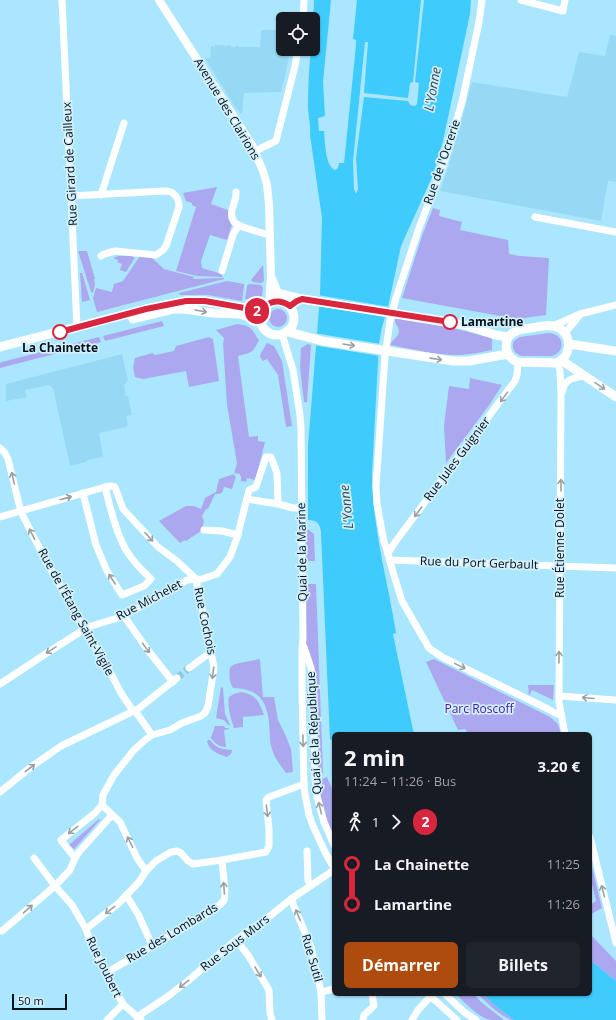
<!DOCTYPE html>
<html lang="fr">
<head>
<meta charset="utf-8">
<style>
	:root { --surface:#171b24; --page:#20242c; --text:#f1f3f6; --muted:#9ea1a6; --accent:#ae4c10 }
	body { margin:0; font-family:"Open Sans",sans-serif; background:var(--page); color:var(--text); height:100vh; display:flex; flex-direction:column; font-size:15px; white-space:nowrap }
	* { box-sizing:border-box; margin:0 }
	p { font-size:13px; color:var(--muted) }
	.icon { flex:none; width:22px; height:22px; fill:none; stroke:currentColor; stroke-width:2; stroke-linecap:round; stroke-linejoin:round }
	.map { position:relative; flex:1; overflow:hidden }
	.sheet { position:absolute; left:332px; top:732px; width:260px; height:264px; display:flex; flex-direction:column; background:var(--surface); border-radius:6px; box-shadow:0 1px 3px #0004 }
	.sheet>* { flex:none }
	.badge { padding:0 8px; border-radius:13px; font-size:14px; line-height:26px }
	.tools { position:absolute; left:276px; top:12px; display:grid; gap:8px }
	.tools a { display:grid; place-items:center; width:44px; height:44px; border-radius:6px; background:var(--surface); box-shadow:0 1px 3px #0004; font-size:20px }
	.scale { position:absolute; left:12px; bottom:10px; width:55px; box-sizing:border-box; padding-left:4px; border:2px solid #00121b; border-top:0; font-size:11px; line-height:14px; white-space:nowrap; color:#00121b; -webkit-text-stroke:3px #d2effb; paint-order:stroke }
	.map>.badge { position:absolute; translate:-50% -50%; box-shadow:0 0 0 2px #fff }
	.legs { display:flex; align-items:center; gap:6px; height:44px; padding:0 12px; font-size:13px }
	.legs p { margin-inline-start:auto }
	.summary { display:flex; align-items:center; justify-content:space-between; height:68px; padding:0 12px }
	h1 { font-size:22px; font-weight:700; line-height:30px }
	.action { display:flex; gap:8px; margin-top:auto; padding:8px 12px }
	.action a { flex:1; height:46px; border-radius:6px; background:var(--accent); color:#fff; font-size:16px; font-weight:700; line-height:46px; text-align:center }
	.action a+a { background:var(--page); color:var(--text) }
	ul { padding:0 12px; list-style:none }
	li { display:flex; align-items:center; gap:14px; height:40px; font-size:15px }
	li i { display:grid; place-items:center; width:6px; height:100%; margin:0 5px; background:currentColor }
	li i::after { content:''; width:10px; height:10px; margin:-5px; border:3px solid; border-radius:50%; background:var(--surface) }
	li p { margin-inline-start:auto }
	li:first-child i { background:linear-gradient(#0000 50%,currentColor 0) }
	li:last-child i { background:linear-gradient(currentColor 50%,#0000 0) }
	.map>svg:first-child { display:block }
	.built { fill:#97d9f4 }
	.green { fill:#aba8ef }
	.water { fill:#3fcbfb }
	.pier { fill:#abe6ff }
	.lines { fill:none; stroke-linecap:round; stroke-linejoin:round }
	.minor-tunnel { stroke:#91c6dd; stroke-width:7; stroke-dasharray:7 3.5; stroke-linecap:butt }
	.minor { stroke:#fff; stroke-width:7 }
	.tertiary { stroke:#fff; stroke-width:8 }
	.secondary { stroke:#fff; stroke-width:9 }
	.oneway { stroke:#99a0a4 }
	.line-1-casing { stroke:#fff; stroke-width:9 }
	.line-1 { stroke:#d7263d; stroke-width:6 }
	.stop-1-dot { fill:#fff; stroke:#d7263d; stroke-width:2 }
	.labels { text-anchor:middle; stroke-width:3.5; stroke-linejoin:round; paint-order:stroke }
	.street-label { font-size:12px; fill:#00121b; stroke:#d2effb }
	.stop-label { font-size:12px; font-weight:bold; fill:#00121b; stroke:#d2effb; text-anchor:start }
	.park-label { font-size:12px; fill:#431ba4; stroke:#d2effb }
	.water-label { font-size:13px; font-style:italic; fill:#2e4b56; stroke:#d2effb }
</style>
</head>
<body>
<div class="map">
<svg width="616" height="1020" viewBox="0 0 616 1020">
	<rect width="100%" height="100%" fill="#abe6ff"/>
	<g class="built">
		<polygon points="261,30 283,30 283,49 291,49 281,92 244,93 242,115 235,107 205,58 210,58 211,46 215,47 215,45 223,45 223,46 231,45 231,47 236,47 236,46 238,46 239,47 260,47"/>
		<polygon points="610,35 616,36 616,182 608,181 601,221 440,191 449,165 472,82 567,97 579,52 605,56"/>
		<polygon points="122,354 128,380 124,385 126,396 128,396 132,415 126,416 128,424 126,427 99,433 103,457 88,460 86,462 70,466 53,388 49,385 25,390 27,397 6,401 6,384"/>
	</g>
	<g class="green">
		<polygon points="217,187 211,204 228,210 228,218 232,225 227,240 210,235 201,261 202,268 222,274 222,277 197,276 176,271 196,207 192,205 192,203 186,201 183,193"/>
		<polygon points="433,208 440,210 439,216 462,222 460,230 508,240 509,254 520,256 549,258 546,315 517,319 402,298 422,236"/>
		<polygon points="78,251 87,251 95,279 94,279 95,284 93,293 91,292"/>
		<polygon points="118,256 131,256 134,257 134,259 126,272 120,270 122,264 117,262 118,260 113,258"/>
		<polygon points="140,256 151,257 164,269 194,277 193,279 224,278 224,279 97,312 93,298 96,288 112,292 114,284 123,281"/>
		<polygon points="263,265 264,281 261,283 253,282 251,280"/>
		<polygon points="80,273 82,273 90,300 82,302"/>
		<polygon points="227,281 244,284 244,286 242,301 208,295 180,295 179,293"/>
		<path d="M 249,284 L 261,285 L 263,288 L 262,296 C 256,300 252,300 245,299 L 247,286 Z"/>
		<circle cx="278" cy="318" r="9"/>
		<path d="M 395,318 L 453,328 L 491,338 L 492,340 L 492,350 C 482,352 472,354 461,355 C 438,356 413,349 390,345 C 392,339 399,337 399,331 C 398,325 394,323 395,318 Z"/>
		<polygon points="162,321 164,326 105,341 103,336"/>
		<path d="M 237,324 C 243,325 249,325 253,331 C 256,335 256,337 259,340 C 252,354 252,352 238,356 L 249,437 L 258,436 L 258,441 L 265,442 L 261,458 L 255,480 L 247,478 L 246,482 L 241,481 L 241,476 L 240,476 L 240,474 L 234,473 L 234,476 L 236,476 L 232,489 L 224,487 L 222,493 L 219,494 L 215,494 L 208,509 L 206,509 L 202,516 L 204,522 L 201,531 L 186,541 L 185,540 L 180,543 L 159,521 L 186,506 L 194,506 L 201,509 L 205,498 L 216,492 L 219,479 L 234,474 L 237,463 L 227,405 L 223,344 L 224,338 L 216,330 Z"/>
		<path d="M 549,333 C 565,334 566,353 551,356 L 522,356 C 515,354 512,350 513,343 L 515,340 L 520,337 Z"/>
		<polygon points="99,337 101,342 0,368 0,363 2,362"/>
		<polygon points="209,337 213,339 219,381 189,387 186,371 143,379 135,377 133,368 135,358 152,353 155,355 174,351 176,346"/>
		<polygon points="267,343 274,346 282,361 292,426 286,427 278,375 267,359 263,361 260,357 261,353"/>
		<polygon points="308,344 311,345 307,402 304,402 300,367 301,348"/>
		<polygon points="470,378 502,385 490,404 446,463 444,426 449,386 469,389"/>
		<polygon points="304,530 309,530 314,534 315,561 305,561"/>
		<polygon points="305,584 316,584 323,773 318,775 316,681 306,647"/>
		<path d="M 260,659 L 263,697 L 274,697 L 278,720 L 285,734 L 291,749 L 293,772 L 286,773 C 282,767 275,759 273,752 C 269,742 270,732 269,722 C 266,698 257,689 233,688 C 229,681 229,676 230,667 L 235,664 Z"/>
		<polygon points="434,659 550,717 558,724 561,734 469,734 465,729 458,730 426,662"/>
		<polygon points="528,685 554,685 553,700 532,690 529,696"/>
		<path d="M 221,687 L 223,688 L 225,714 L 230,725 L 228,725 C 226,720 221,719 216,718 Z"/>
		<path d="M 241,692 C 256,694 259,702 264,715 L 243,717 L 243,727 L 234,728 C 231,718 227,707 229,697 L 234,694 Z"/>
		<path d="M 215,726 L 224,726 L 225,728 L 229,728 L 229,729 L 224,730 L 226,747 C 219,747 215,743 211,738 Z"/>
		<path d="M 208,740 L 210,740 C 217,749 221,749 232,750 L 231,754 L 227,757 C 218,754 210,751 207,742 Z"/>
		<polygon points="327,777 334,794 334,840 321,804 318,781"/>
		<polygon points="99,819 100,820 74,849 69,845"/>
		<polygon points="590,859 602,908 591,914 590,905 596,901 590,876"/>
		<polygon points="591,935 616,961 616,981 590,960 590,936"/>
		<path d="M 456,994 L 474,994 L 481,1002 L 504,1020 C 500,1020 495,1020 491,1020 C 480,1019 464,1002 456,994 Z"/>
		<path d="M 478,994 L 483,994 L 493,1004 L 514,1020 C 504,1020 485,1001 478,994 Z"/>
	</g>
	<g class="water">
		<path d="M 314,0 L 331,0 L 323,82 L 325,116 L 318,118 L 319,131 L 324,131 C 325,141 325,166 335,170 L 338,168 L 339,163 L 344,163 L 345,154 L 356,45 L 356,40 L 353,39 L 357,0 L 421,0 L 413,82 L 410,83 L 408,98 L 364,93 L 368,42 L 365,42 L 353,161 L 354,189 L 356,194 L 358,189 L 356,158 L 364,97 L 408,101 L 410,105 L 415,106 L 417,104 L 419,83 L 415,82 L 424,0 L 471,0 L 470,14 L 443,141 L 433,175 L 401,246 L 388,307 L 382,327 L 379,343 L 372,474 C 372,503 377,531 382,560 C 387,584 392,609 396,633 L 393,634 L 413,730 L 414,734 L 334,734 L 334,739 L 330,740 L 321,532 C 320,524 317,520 308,520 L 308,446 L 320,296 L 322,218 L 310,135 C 311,125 308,116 308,106 C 308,87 309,68 311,49 L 313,49 L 313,22 Z"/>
		<polygon points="590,960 616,981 616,1020 514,1020 493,1004 483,994 590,994"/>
	</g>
	<g class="pier">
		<polygon points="318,295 390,307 387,316 317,304"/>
		<polygon points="314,333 381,344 380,356 313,345"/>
	</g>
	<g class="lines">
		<polyline class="minor-tunnel" points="177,678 189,668"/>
		<g class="minor">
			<polyline points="62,0 77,327"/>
			<polyline points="482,0 479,22 462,102 445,160 419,228 396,298 390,321 385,356 376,486 377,504 384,542 386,547 393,572 402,601 429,648 442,657 548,709 557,714 561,713"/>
			<polyline points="521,0 563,11 565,0"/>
			<polyline points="303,19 304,0"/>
			<polyline points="255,151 276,141 295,66 298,49"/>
			<path d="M 236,192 C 237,198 233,204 232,210 C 231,215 232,219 234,222 C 239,227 262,233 270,235"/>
			<polyline points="101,195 124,123"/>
			<path d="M 71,196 L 164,191 C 174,191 179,197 179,207 L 166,246 L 163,250 L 156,255 L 115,251 L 104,254 L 101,256"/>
			<polyline points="535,217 616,232"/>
			<polyline points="222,271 234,232 239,226"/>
			<polyline points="553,326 580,314 616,305"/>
			<polyline points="565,333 579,316"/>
			<polyline points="282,334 293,370 300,415 301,429 303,639 302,648 302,690 304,784 305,794 309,815 313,826 325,852 334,868"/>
			<polyline points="558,362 560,371 561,394 559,702 565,734"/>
			<path d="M 562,392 C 565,379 572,378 584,376"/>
			<polyline points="0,448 5,453 8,459 19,504 23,516 45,559 84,629 107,666 121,693 133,711 136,712 152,735"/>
			<path d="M 83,493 L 96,545 L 107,571 L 122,595 L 144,586 L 151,579 C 143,571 134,563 128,553 C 117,537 110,507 105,487"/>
			<polyline points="247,499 278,504 293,508 301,508"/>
			<polyline points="0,517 105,487 111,486 115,487 123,509 158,547 177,561 196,579 213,662 214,668 208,706 205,713 201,716 182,723 170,730 152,735 145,740 134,750 114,775 103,795 102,805"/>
			<polyline points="204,530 222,531 238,535"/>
			<path d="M 388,553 L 396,541 L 515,381 C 518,375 518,369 517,362"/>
			<polyline points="390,560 616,568"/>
			<polyline points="124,616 147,649 173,682"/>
			<polyline points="304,647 311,668 313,681 315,779 317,796 324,822 334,845"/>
			<polyline points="189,668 211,652"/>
			<polyline points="0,684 47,653 88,627 124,616 187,580 202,579 217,574 230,557 237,538 249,490 256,487 266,457 271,457 277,473 278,504"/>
			<polyline points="559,696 616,700"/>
			<polyline points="0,792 31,767 61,746 138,709 177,678"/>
			<polyline points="102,805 120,822 137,858 146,871"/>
			<polyline points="590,837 616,943"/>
			<polyline points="307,851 308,881 311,885"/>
			<polyline points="34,858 55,886 72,905 86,929 91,944 123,1004 141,1020"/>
			<polyline points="75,858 61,840 95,813 102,805"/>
			<polyline points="126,895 138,914 152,945"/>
			<polyline points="291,899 311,947 321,992 322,1020"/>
			<polyline points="86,929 119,903 139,882 146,871 156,861 171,852 177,851 181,853 188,861 193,864 222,860 266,852 269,846 269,829 266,800 269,797 304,784"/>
			<polyline points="0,931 2,931 55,886 70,870 75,858 79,852 112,815"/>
			<polyline points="236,940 248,955 269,990 270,1013 272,1020"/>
			<path d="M 106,973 C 122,964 138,954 154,945 C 167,937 218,911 224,900 C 227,894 222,868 222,860"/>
			<polyline points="321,992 334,989"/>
			<polyline points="428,994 457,1020"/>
			<polyline points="445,994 464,1012 476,1020"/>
			<polyline points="137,1017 167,997 189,980 236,940 270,916 291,899 334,870"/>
			<polyline points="107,1020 123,1004"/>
			<polyline points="363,1020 364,1015 374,1006 372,994"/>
			<polyline points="412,1020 418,1010 431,996"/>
		</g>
		<g class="tertiary">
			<polyline points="159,0 252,145 263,171 267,185 269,204 271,276 269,304"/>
			<polyline points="272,278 281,301"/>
		</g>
		<g class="secondary">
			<path d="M 278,294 L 282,294 L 302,299 L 464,325 L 496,335 L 508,337 C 515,330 521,329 531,328 C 540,327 551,323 559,328 C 573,336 571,358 556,363 L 517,362 C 506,356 504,348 508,337"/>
			<circle cx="277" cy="318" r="17"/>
			<polyline points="133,319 174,309 184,309 213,313 240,314 261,321"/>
			<path d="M 287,331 C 299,336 311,337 322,341 L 453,361 L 469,361 L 508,354"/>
			<polyline points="569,344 616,351"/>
			<polyline points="0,347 146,309 186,301 205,301 262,311"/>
			<polyline points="561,360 616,397"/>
		</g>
	</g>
	<defs><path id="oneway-shaft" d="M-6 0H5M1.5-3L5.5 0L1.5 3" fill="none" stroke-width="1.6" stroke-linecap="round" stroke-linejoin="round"/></defs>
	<g class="oneway">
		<use href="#oneway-shaft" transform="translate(201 311) rotate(10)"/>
		<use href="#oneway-shaft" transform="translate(349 345) rotate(9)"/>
		<use href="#oneway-shaft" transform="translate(436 359) rotate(8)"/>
		<use href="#oneway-shaft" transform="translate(600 386) rotate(34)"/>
		<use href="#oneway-shaft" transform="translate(504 397) rotate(126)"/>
		<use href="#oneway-shaft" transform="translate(13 478) rotate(-103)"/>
		<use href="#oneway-shaft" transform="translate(561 485) rotate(-90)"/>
		<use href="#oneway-shaft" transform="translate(66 498) rotate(-16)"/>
		<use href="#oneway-shaft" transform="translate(418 512) rotate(127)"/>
		<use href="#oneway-shaft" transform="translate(32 534) rotate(-117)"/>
		<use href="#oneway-shaft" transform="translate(149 537) rotate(48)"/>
		<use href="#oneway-shaft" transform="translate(112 579) rotate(-123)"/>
		<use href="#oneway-shaft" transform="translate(146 648) rotate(54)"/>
		<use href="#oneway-shaft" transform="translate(51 650) rotate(148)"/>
		<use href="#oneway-shaft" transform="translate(559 657) rotate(-89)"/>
		<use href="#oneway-shaft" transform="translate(460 666) rotate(26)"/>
		<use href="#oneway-shaft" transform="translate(213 673) rotate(97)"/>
		<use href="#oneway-shaft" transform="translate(588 698) rotate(-175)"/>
		<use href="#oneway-shaft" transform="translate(303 741) rotate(89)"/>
		<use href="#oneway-shaft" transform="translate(30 768) rotate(-37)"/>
		<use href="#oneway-shaft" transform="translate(320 808) rotate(-104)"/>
		<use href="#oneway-shaft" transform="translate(267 811) rotate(84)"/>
		<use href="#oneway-shaft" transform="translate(73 830) rotate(142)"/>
		<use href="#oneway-shaft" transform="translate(130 842) rotate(-116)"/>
		<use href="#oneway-shaft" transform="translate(224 888) rotate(-94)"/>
		<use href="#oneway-shaft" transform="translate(603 891) rotate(-104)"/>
		<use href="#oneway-shaft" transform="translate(28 909) rotate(-41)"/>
		<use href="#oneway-shaft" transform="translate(110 910) rotate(142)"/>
		<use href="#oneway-shaft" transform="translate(298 915) rotate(-112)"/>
		<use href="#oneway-shaft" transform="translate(258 972) rotate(59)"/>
		<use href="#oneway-shaft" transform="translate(184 984) rotate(143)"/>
	</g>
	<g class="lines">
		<g class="line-1-casing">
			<path id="line-1" d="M 60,332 L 146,309 L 186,301 L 205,301 L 262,311 C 268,300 280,299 290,306 L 297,301 L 302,299 L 450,322"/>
		</g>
		<use href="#line-1" class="line-1"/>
	</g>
	<g class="stop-1-dot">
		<circle cx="450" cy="322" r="7"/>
		<circle cx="60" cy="332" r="7"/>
	</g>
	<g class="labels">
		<g class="street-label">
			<text transform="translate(227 109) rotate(59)" y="4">Avenue des Clairions</text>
			<text transform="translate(442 162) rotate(-71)" y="4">Rue de l'Ocrerie</text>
			<text transform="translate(70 164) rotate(-93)" y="4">Rue Girard de Cailleux</text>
			<text transform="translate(457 459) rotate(-53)" y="4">Rue Jules Guignier</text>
			<text transform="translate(560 548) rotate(-90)" y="4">Rue Étienne Dolet</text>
			<text transform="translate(302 552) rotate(-91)" y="4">Quai de la Marine</text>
			<text transform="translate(479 563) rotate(2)" y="4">Rue du Port Gerbault</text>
			<text transform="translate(149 600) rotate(-28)" y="4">Rue Michelet</text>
			<text transform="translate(76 612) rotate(61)" y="4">Rue de l'Étang Saint-Vigile</text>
			<text transform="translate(205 621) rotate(78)" y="4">Rue Cochois</text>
			<text transform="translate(314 733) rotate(-93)" y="4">Quai de la République</text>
			<text transform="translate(172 933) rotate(-31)" y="4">Rue des Lombards</text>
			<text transform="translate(235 943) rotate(-38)" y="4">Rue Sous Murs</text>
			<text transform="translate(312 958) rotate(74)" y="4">Rue Sutil</text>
			<text transform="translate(104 967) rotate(64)" y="4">Rue Joubert</text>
		</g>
		<g class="stop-label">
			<text x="461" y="326">Lamartine</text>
			<text x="60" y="352" text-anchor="middle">La Chainette</text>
		</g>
		<g class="park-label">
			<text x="479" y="713">Parc Roscoff</text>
		</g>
		<g class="water-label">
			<text transform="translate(432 89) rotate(-80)" y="5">L'Yonne</text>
			<text transform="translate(346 507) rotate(-96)" y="5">L'Yonne</text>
		</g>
	</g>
</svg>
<div class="tools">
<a><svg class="icon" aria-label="locate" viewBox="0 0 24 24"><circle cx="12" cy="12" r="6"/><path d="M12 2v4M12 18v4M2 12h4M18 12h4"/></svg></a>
</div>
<div class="scale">50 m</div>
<b class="badge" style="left:257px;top:311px;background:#d7263d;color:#fff">2</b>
<section class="sheet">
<div class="summary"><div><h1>2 min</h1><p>11:24 – 11:26 · Bus</p></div><b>3.20 €</b></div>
<div class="legs"><svg class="icon" aria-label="walk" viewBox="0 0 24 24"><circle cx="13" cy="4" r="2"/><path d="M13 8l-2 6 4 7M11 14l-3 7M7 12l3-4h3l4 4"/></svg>1<svg class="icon" aria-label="forward" viewBox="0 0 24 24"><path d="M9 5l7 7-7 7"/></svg><b class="badge" style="background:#d7263d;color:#fff">2</b></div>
<ul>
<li><i style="color:#d7263d"></i><b>La Chainette</b><p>11:25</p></li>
<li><i style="color:#d7263d"></i><b>Lamartine</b><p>11:26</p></li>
</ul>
<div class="action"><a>Démarrer</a><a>Billets</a></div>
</section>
</div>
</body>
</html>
